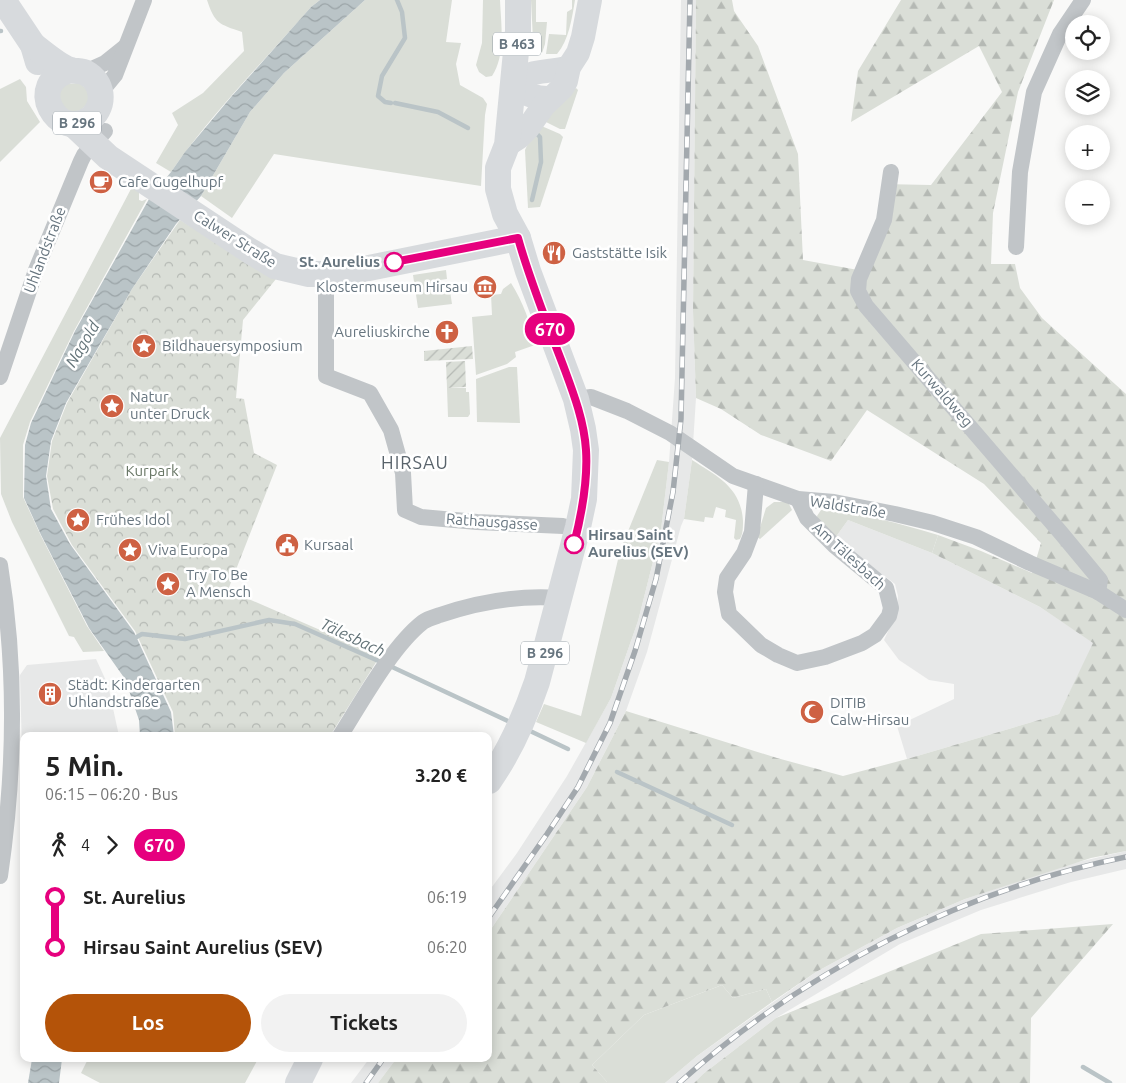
<!DOCTYPE html>
<html lang="de">
<head>
<meta charset="utf-8">
<style>
	:root { --surface:#fff; --page:#f2f2f2; --text:#222; --muted:#767676; --accent:#b45309 }
	body { margin:0; font-family:Ubuntu,sans-serif; background:var(--page); color:var(--text); height:100vh; display:flex; flex-direction:column; font-size:19px; white-space:nowrap }
	* { box-sizing:border-box; margin:0 }
	p { font-size:16px; color:var(--muted) }
	.icon { flex:none; width:28px; height:28px; fill:none; stroke:currentColor; stroke-width:2; stroke-linecap:round; stroke-linejoin:round }
	.map { position:relative; flex:1; overflow:hidden }
	.side { position:absolute; left:20px; top:732px; width:472px; height:330px; display:flex; flex-direction:column; background:var(--surface); border-radius:10px; box-shadow:0 2px 12px #0003 }
	.side>* { flex:none }
	.badge { padding:0 10px; border-radius:16px; font-size:18px; line-height:32px }
	.fabs { position:absolute; left:1065px; top:15px; display:grid; gap:10px }
	.fabs a { display:grid; place-items:center; width:45px; height:45px; border-radius:50%; background:var(--surface); box-shadow:0 2px 12px #0003; font-size:25px }
	.map>.badge { position:absolute; translate:-50% -50%; box-shadow:0 0 0 2px #fff }
	.legs { display:flex; align-items:center; gap:8px; height:55px; padding:0 25px; font-size:16px }
	.legs p { margin-inline-start:auto }
	.overview { display:flex; align-items:center; justify-content:space-between; height:85px; padding:0 25px }
	h1 { font-size:28px; font-weight:700; line-height:38px }
	.button { display:flex; gap:10px; margin-top:auto; padding:10px 25px }
	.button a { flex:1; height:58px; border-radius:30px; background:var(--accent); color:#fff; font-size:20px; font-weight:700; line-height:58px; text-align:center }
	.button a+a { background:var(--page); color:var(--text) }
	ul { padding:0 25px; list-style:none }
	li { display:flex; align-items:center; gap:18px; height:50px; font-size:19px }
	li i { display:grid; place-items:center; width:8px; height:100%; margin:0 6px; background:currentColor }
	li i::after { content:''; width:12px; height:12px; margin:-6px; border:4px solid; border-radius:50%; background:var(--surface) }
	li p { margin-inline-start:auto }
	li:first-child i { background:linear-gradient(#0000 50%,currentColor 0) }
	li:last-child i { background:linear-gradient(currentColor 50%,#0000 0) }
	.map>svg:first-child { display:block }
	.built { fill:#e7e8e8 }
	.grass { fill:#daded7 }
	.forest { fill:url(#forest-firs) }
	.park { fill:url(#park-crowns) }
	.garden { fill:url(#garden-furrows) }
	.water { fill:url(#water-waves) }
	.lines { fill:none; stroke-linecap:round; stroke-linejoin:round }
	.stream { stroke:#bac4c7; stroke-width:4.5 }
	.minor { stroke:#c1c5c8; stroke-width:16 }
	.secondary { stroke:#d7dadd; stroke-width:24 }
	.primary { stroke:#d7dadd; stroke-width:26 }
	.rail-casing { stroke:#a3a9ae; stroke-width:5.5 }
	.rail { stroke:#fff; stroke-width:4; stroke-dasharray:11; stroke-linecap:butt }
	.line-1-casing { stroke:#fff; stroke-width:11 }
	.line-1 { stroke:#e6007e; stroke-width:8 }
	.stop-1-dot { fill:#fff; stroke:#e6007e; stroke-width:2.5 }
	.labels { text-anchor:middle; stroke-width:5; stroke-linejoin:round; paint-order:stroke }
	.shield { fill:#fff; stroke:#959ea5; stroke-width:1 }
	.shield-label { font-size:14px; font-weight:bold; fill:#67757f }
	.poi-label { font-size:15px; fill:#67757f; stroke:#fff; text-anchor:start }
	.street-label { font-size:15px; fill:#67757f; stroke:#fff }
	.stop-label { font-size:15px; font-weight:bold; fill:#67757f; stroke:#fff; text-anchor:end }
	.park-label { font-size:15px; fill:#697766; stroke:#fff }
	.water-label { font-size:16px; font-style:italic; fill:#637378; stroke:#fff }
	.quarter-label { font-size:18px; letter-spacing:1px; fill:#59636b; stroke:#fff }
</style>
</head>
<body>
<div class="map">
<svg width="1126" height="1083" viewBox="0 0 1126 1083">
	<defs>
		<pattern id="forest-firs" width="22" height="20" patternUnits="userSpaceOnUse" patternTransform="scale(1.25)"><rect width="22" height="20" fill="#daded7"/><path d="M5 1l3.5 6h-7zM16 11l3.5 6h-7z" fill="#b5b9b4"/></pattern>
		<pattern id="park-crowns" width="20" height="18" patternUnits="userSpaceOnUse" patternTransform="scale(1.25)"><rect width="20" height="18" fill="#daded7"/><path d="M2 6a3 3 0 1 1 6 0M12 15a3 3 0 1 1 6 0" fill="none" stroke="#b5b9b4"/></pattern>
		<pattern id="garden-furrows" width="10" height="10" patternUnits="userSpaceOnUse" patternTransform="scale(1.25)"><rect width="10" height="10" fill="#daded7"/><path d="M-1 1l2-2M0 10L10 0M9 11l2-2" fill="none" stroke="#b5b9b4"/></pattern>
		<pattern id="water-waves" width="16" height="10" patternUnits="userSpaceOnUse" patternTransform="scale(1.25)"><rect width="16" height="10" fill="#bac4c7"/><path d="M0 5q4-4 8 0t8 0" fill="none" stroke="#9ba4a7"/></pattern>
	</defs>
	<rect width="100%" height="100%" fill="#f9f9f8"/>
	<g class="built">
		<polygon points="681,0 696,0 693,311 696,398 692,460 684,519 681,526 647,652 626,711 587,787 489,932 489,891 517,853 567,776 611,698 638,621 661,530 669,462 675,378"/>
		<polygon points="848,520 932,553 1040,607 1094,643 1059,714 907,759 897,726 954,699 954,684 929,680 899,660 884,640 896,614 898,596 895,584 835,538"/>
		<polygon points="96,659 108,685 119,736 24,736 23,791 20,675 27,665"/>
		<polygon points="1126,851 1126,869 1071,882 981,910 900,944 776,1018 703,1074 694,1083 665,1083 697,1056 816,972 897,928 965,899 1065,865"/>
		<polygon points="369,1059 396,1059 378,1083 351,1083"/>
	</g>
	<g class="grass">
		<path d="M 207,0 L 320,0 L 311,7 C 264,61 212,113 171,172 L 156,163 L 178,125 L 172,113 L 203,93 L 244,51 L 242,32 C 219,24 215,24 207,0 Z"/>
		<polygon points="365,0 452,0 446,42 461,43 456,64 460,85 483,98 487,104 485,115 481,186 274,154 232,218 201,196 250,112 284,73"/>
		<path d="M 483,0 L 500,0 C 501,24 506,55 492,76 L 486,77 L 479,72 L 476,65 L 482,43 Z"/>
		<polygon points="531,0 536,0 536,22 547,22 545,44 542,53 533,40"/>
		<path d="M 572,0 L 575,0 C 572,18 569,40 557,54 L 546,54 L 549,34 L 566,35 L 567,12 L 572,9 Z"/>
		<polygon points="20,79 26,87 27,101 40,122 0,162 0,89"/>
		<polygon points="80,83 88,91 89,102 78,113 63,110 58,92 65,84"/>
		<polygon points="576,88 578,90 565,129 560,129 542,120 550,106"/>
		<polygon points="537,124 560,134 563,137 540,207 528,208 525,150"/>
		<polygon points="132,187 139,192 139,200 142,201 147,199 74,331 30,422 23,445 23,497 41,536 87,626 104,651 83,652 74,637 69,636 12,522 1,494 0,438"/>
		<polygon points="446,270 447,279 440,280 442,291 450,291 452,304 418,308 413,275"/>
		<path d="M 511,283 C 523,302 531,324 535,345 L 515,352 L 516,357 L 507,364 L 476,375 L 472,317 L 492,315 L 491,295 L 501,294 L 503,289 Z"/>
		<polygon points="509,367 517,367 520,423 477,422 476,379"/>
		<polygon points="447,388 466,388 466,392 469,392 470,414 468,417 448,417"/>
		<polygon points="657,460 669,462 661,530 638,621 611,698 586,743 536,722 544,704 581,716 620,551"/>
		<path d="M 692,460 C 717,476 741,487 743,521 C 743,527 743,534 740,539 L 736,540 L 734,538 L 736,520 L 725,517 L 726,510 L 716,507 L 713,518 L 705,517 L 704,522 L 684,519 Z"/>
		<polygon points="774,502 788,502 792,510 760,539 757,537 766,508"/>
		<path d="M 821,510 C 861,512 900,524 938,535 L 932,553 L 848,520 L 835,538 L 818,522 L 817,516 Z"/>
		<polygon points="722,985 733,998 766,989 772,1002 697,1056 665,1083 608,1083 592,1065 644,1015"/>
		<polygon points="88,1059 258,1059 245,1083 100,1083 81,1073"/>
	</g>
	<g class="forest">
		<polygon points="696,0 732,0 734,11 758,46 798,154 803,260 858,270 882,216 882,184 931,185 1002,92 979,46 851,122 858,71 901,0 1054,0 1018,92 993,213 991,264 1015,264 1020,288 1042,318 1126,394 1126,851 1091,858 965,899 897,928 816,972 772,1002 766,989 733,998 722,985 644,1015 592,1065 608,1083 378,1083 396,1059 489,1059 489,932 587,787 626,711 777,758 843,776 907,759 1059,714 1093,643 1040,607 932,553 938,535 981,551 1032,573 1041,543 984,484 867,410 831,461 761,435 721,409 696,398 693,311"/>
		<polygon points="1113,924 1031,1018 1030,1083 694,1083 703,1074 776,1018 981,934"/>
	</g>
	<polygon class="park" points="180,220 276,279 243,320 236,398 244,399 254,453 277,465 228,590 380,656 330,736 175,736 173,712 135,631 72,545 53,509 47,476 52,441 67,403 132,289"/>
	<g class="garden">
		<polygon points="472,346 473,359 424,361 424,351"/>
		<polygon points="465,361 466,387 447,388 446,362"/>
	</g>
	<g class="water">
		<polygon points="320,0 365,0 284,73 250,112 201,196 176,224 132,289 66,403 51,441 46,476 51,509 70,544 134,632 171,712 174,736 140,736 139,720 125,679 89,628 41,535 24,498 25,445 31,423 75,331 149,199 171,172 185,152 231,97 311,7"/>
		<polygon points="32,1059 62,1059 59,1083 28,1083"/>
	</g>
	<g class="lines">
		<g class="stream">
			<polyline points="0,31 1,31"/>
			<polyline points="391,103 385,102 378,96 382,76 405,38 402,12 397,0"/>
			<polyline points="395,103 438,112 468,128"/>
			<polyline points="532,200 541,162 540,137 537,134"/>
			<polyline points="133,639 142,634 185,639 269,620 295,624 383,663"/>
			<polyline points="390,666 512,723"/>
			<polyline points="528,730 568,749"/>
			<polyline points="617,772 732,825"/>
			<polyline points="1083,1067 1110,1083"/>
		</g>
		<g class="minor">
			<polyline points="85,72 105,63 125,47"/>
			<polyline points="101,92 115,75 144,0"/>
			<polyline points="891,172 884,220 859,279 858,291 866,306 1061,533 1100,580 1098,592"/>
			<polyline points="1016,247 1020,172 1034,92 1060,34 1083,0"/>
			<polyline points="326,275 326,376 370,393 391,430 403,473 405,510 421,517 477,522 563,526"/>
			<polyline points="0,377 36,270 81,161 84,155 105,131"/>
			<polyline points="576,399 591,397 627,411 670,433 733,476 798,499 834,502 895,514 933,523 976,537 1030,563 1098,592 1126,610"/>
			<polyline points="756,484 752,532 744,553 727,578 725,592 729,614 761,645 778,655 797,663 825,657 862,643 875,635 889,616 891,608 886,588 835,546 807,518 798,499"/>
			<path d="M 0,565 C 17,668 15,773 0,876"/>
			<path d="M 340,736 C 361,703 392,646 423,622 C 427,619 434,617 440,615 C 478,602 520,595 560,598"/>
		</g>
		<g class="secondary">
			<path d="M 551,98 C 536,99 526,94 513,87 C 517,84 521,79 525,76 C 538,70 555,72 569,67"/>
			<polyline points="507,145 518,138 528,128 544,105 562,88 566,81 569,67 578,53 583,37 590,0"/>
		</g>
		<g class="primary">
			<polyline points="3,0 33,45 38,62"/>
			<path d="M 33,45 C 42,52 61,68 71,70 C 76,72 81,70 86,73 C 103,82 106,105 91,118 C 58,144 23,82 71,70"/>
			<polyline points="73,124 108,157 250,251 275,266 309,274 339,274 518,238"/>
			<path d="M 489,781 C 510,751 525,717 537,682 L 578,527 L 584,499 L 586,450 L 583,429 L 576,399 L 528,271 L 518,238 L 505,214 L 498,189 L 498,168 L 507,145 L 518,31 L 518,0"/>
			<polyline points="298,1083 310,1059"/>
		</g>
		<g class="rail-casing">
			<g id="rail">
				<polyline points="489,917 547,834 578,787 610,723 635,651 656,579 673,492 681,419 690,0"/>
				<polyline points="366,1083 383,1059"/>
				<path d="M 679,1083 C 804,971 962,890 1126,857"/>
			</g>
		</g>
		<use href="#rail" class="rail"/>
	</g>
	<g class="lines">
		<g class="line-1-casing">
			<path id="line-1" d="M 394,262 L 518,238 C 530,281 547,323 563,365 C 573,392 584,420 586,450 C 588,482 582,513 574,544"/>
		</g>
		<use href="#line-1" class="line-1"/>
	</g>
	<defs>
		<g id="cafe-disc" transform="scale(1.25)"><circle r="9.5" fill="#ce6143" stroke="#fff"/><path d="M-5.5-4.5H6V0H3Q3 3.5 0 3.5H-2.5Q-5.5 3.5-5.5 0ZM3-3.2v2h1.7v-2ZM-6 4.5H4V6H-6Z" fill="#fff"/></g>
		<g id="restaurant-disc" transform="scale(1.25)"><circle r="9.5" fill="#ce6143" stroke="#fff"/><path d="M-5-6h1v4h1v-4h1v4h1v-4h1v5L-1.5 .5V6h-2V.5L-5-1ZM5-6V6H3V1.5H1.5Q1.5-4 5-6Z" fill="#fff"/></g>
		<g id="museum-disc" transform="scale(1.25)"><circle r="9.5" fill="#ce6143" stroke="#fff"/><path d="M0-6L6-3V-2H-6V-3ZM-5-1h2V3h-2ZM-1-1h2V3h-2ZM3-1h2V3H3ZM-6 4H6V6H-6Z" fill="#fff"/></g>
		<g id="church-disc" transform="scale(1.25)"><circle r="9.5" fill="#ce6143" stroke="#fff"/><path d="M-1.2-6h2.4v3.5h3.3v2.4h-3.3V6h-2.4V-.1h-3.3v-2.4h3.3Z" fill="#fff"/></g>
		<g id="sight-disc" transform="scale(1.25)"><circle r="9.5" fill="#ce6143" stroke="#fff"/><path d="M0-6L1.8-2.2L6-1.7L2.9 1.2L3.7 5.4L0 3.3L-3.7 5.4L-2.9 1.2L-6-1.7L-1.8-2.2Z" fill="#fff"/></g>
		<g id="civic-disc" transform="scale(1.25)"><circle r="9.5" fill="#ce6143" stroke="#fff"/><path d="M-.6-6.5H3V-4.5H.6V-3L4-1V1h2V6H-6V1h2V-1L-.6-3ZM-1.2 2.5V6h2.4V2.5Z" fill="#fff"/></g>
		<g id="building-disc" transform="scale(1.25)"><circle r="9.5" fill="#ce6143" stroke="#fff"/><path d="M-4-6H4V6H1V3H-1V6H-4ZM-2.5-4.3h1.7v1.8h-1.7ZM.8-4.3h1.7v1.8H.8ZM-2.5-1h1.7V.8h-1.7ZM.8-1h1.7V.8H.8Z" fill="#fff"/></g>
		<g id="mosque-disc" transform="scale(1.25)"><circle r="9.5" fill="#ce6143" stroke="#fff"/><path d="M3.5-4.9A6 6 0 1 0 3.5 4.9A5 5 0 1 1 3.5-4.9Z" fill="#fff"/></g>
	</defs>
	<g fill-rule="evenodd">
		<use href="#cafe-disc" x="101" y="182"/>
		<use href="#restaurant-disc" x="554" y="253"/>
		<use href="#museum-disc" x="485" y="287"/>
		<use href="#church-disc" x="447" y="332"/>
		<use href="#sight-disc" x="144" y="346"/>
		<use href="#sight-disc" x="112" y="406"/>
		<use href="#sight-disc" x="78" y="520"/>
		<use href="#civic-disc" x="287" y="545"/>
		<use href="#sight-disc" x="130" y="550"/>
		<use href="#sight-disc" x="168" y="584"/>
		<use href="#building-disc" x="50" y="694"/>
		<use href="#mosque-disc" x="812" y="712"/>
	</g>
	<g class="stop-1-dot">
		<circle cx="394" cy="262" r="9"/>
		<circle cx="574" cy="544" r="9"/>
	</g>
	<g class="labels">
		<g class="shield">
			<rect x="493" y="32.5" width="48" height="23" rx="4"/>
			<rect x="53" y="111.5" width="48" height="23" rx="4"/>
			<rect x="521" y="641.5" width="48" height="23" rx="4"/>
		</g>
		<g class="shield-label">
			<text x="517" y="49">B 463</text>
			<text x="77" y="128">B 296</text>
			<text x="545" y="658">B 296</text>
		</g>
		<g class="poi-label">
			<text x="118" y="187">Cafe Gugelhupf</text>
			<text x="572" y="258">Gaststätte Isik</text>
			<text x="468" y="292" text-anchor="end">Klostermuseum Hirsau</text>
			<text x="430" y="337" text-anchor="end">Aureliuskirche</text>
			<text x="162" y="351">Bildhauersymposium</text>
			<text x="130" y="402">Natur<tspan x="130" dy="17">unter Druck</tspan></text>
			<text x="96" y="525">Frühes Idol</text>
			<text x="304" y="550">Kursaal</text>
			<text x="148" y="555">Viva Europa</text>
			<text x="186" y="580">Try To Be<tspan x="186" dy="17">A Mensch</tspan></text>
			<text x="68" y="690">Städt: Kindergarten<tspan x="68" dy="17">Uhlandstraße</tspan></text>
			<text x="830" y="708">DITIB<tspan x="830" dy="17">Calw-Hirsau</tspan></text>
		</g>
		<g class="street-label">
			<text transform="translate(235 239) rotate(32)" y="5">Calwer Straße</text>
			<text transform="translate(45 250) rotate(-69)" y="5">Uhlandstraße</text>
			<text transform="translate(942 393) rotate(49)" y="5">Kurwaldweg</text>
			<text transform="translate(848 507) rotate(9)" y="5">Waldstraße</text>
			<text transform="translate(492 522) rotate(4)" y="5">Rathausgasse</text>
			<text transform="translate(849 556) rotate(42)" y="5">Am Tälesbach</text>
		</g>
		<g class="stop-label">
			<text x="380" y="267">St. Aurelius</text>
			<text x="588" y="540" text-anchor="start">Hirsau Saint<tspan x="588" dy="17">Aurelius (SEV)</tspan></text>
		</g>
		<g class="park-label">
			<text x="152" y="476">Kurpark</text>
		</g>
		<g class="water-label">
			<text transform="translate(82 344) rotate(-59)" y="6">Nagold</text>
			<text transform="translate(353 637) rotate(25)" y="6">Tälesbach</text>
		</g>
		<g class="quarter-label">
			<text x="415" y="469">HIRSAU</text>
		</g>
	</g>
</svg>
<div class="fabs">
<a><svg class="icon" aria-label="locate" viewBox="0 0 24 24"><circle cx="12" cy="12" r="6"/><path d="M12 2v4M12 18v4M2 12h4M18 12h4"/></svg></a>
<a><svg class="icon" aria-label="layers" viewBox="0 0 24 24"><path d="M12 4l9 5-9 5-9-5zM3 14l9 5 9-5"/></svg></a>
<a>+</a>
<a>−</a>
</div>
<b class="badge" style="left:550px;top:329px;background:#e6007e;color:#fff">670</b>
<section class="side">
<div class="overview"><div><h1>5 Min.</h1><p>06:15 – 06:20 · Bus</p></div><b>3.20 €</b></div>
<div class="legs"><svg class="icon" aria-label="walk" viewBox="0 0 24 24"><circle cx="13" cy="4" r="2"/><path d="M13 8l-2 6 4 7M11 14l-3 7M7 12l3-4h3l4 4"/></svg>4<svg class="icon" aria-label="forward" viewBox="0 0 24 24"><path d="M9 5l7 7-7 7"/></svg><b class="badge" style="background:#e6007e;color:#fff">670</b></div>
<ul>
<li><i style="color:#e6007e"></i><b>St. Aurelius</b><p>06:19</p></li>
<li><i style="color:#e6007e"></i><b>Hirsau Saint Aurelius (SEV)</b><p>06:20</p></li>
</ul>
<div class="button"><a>Los</a><a>Tickets</a></div>
</section>
</div>
</body>
</html>
